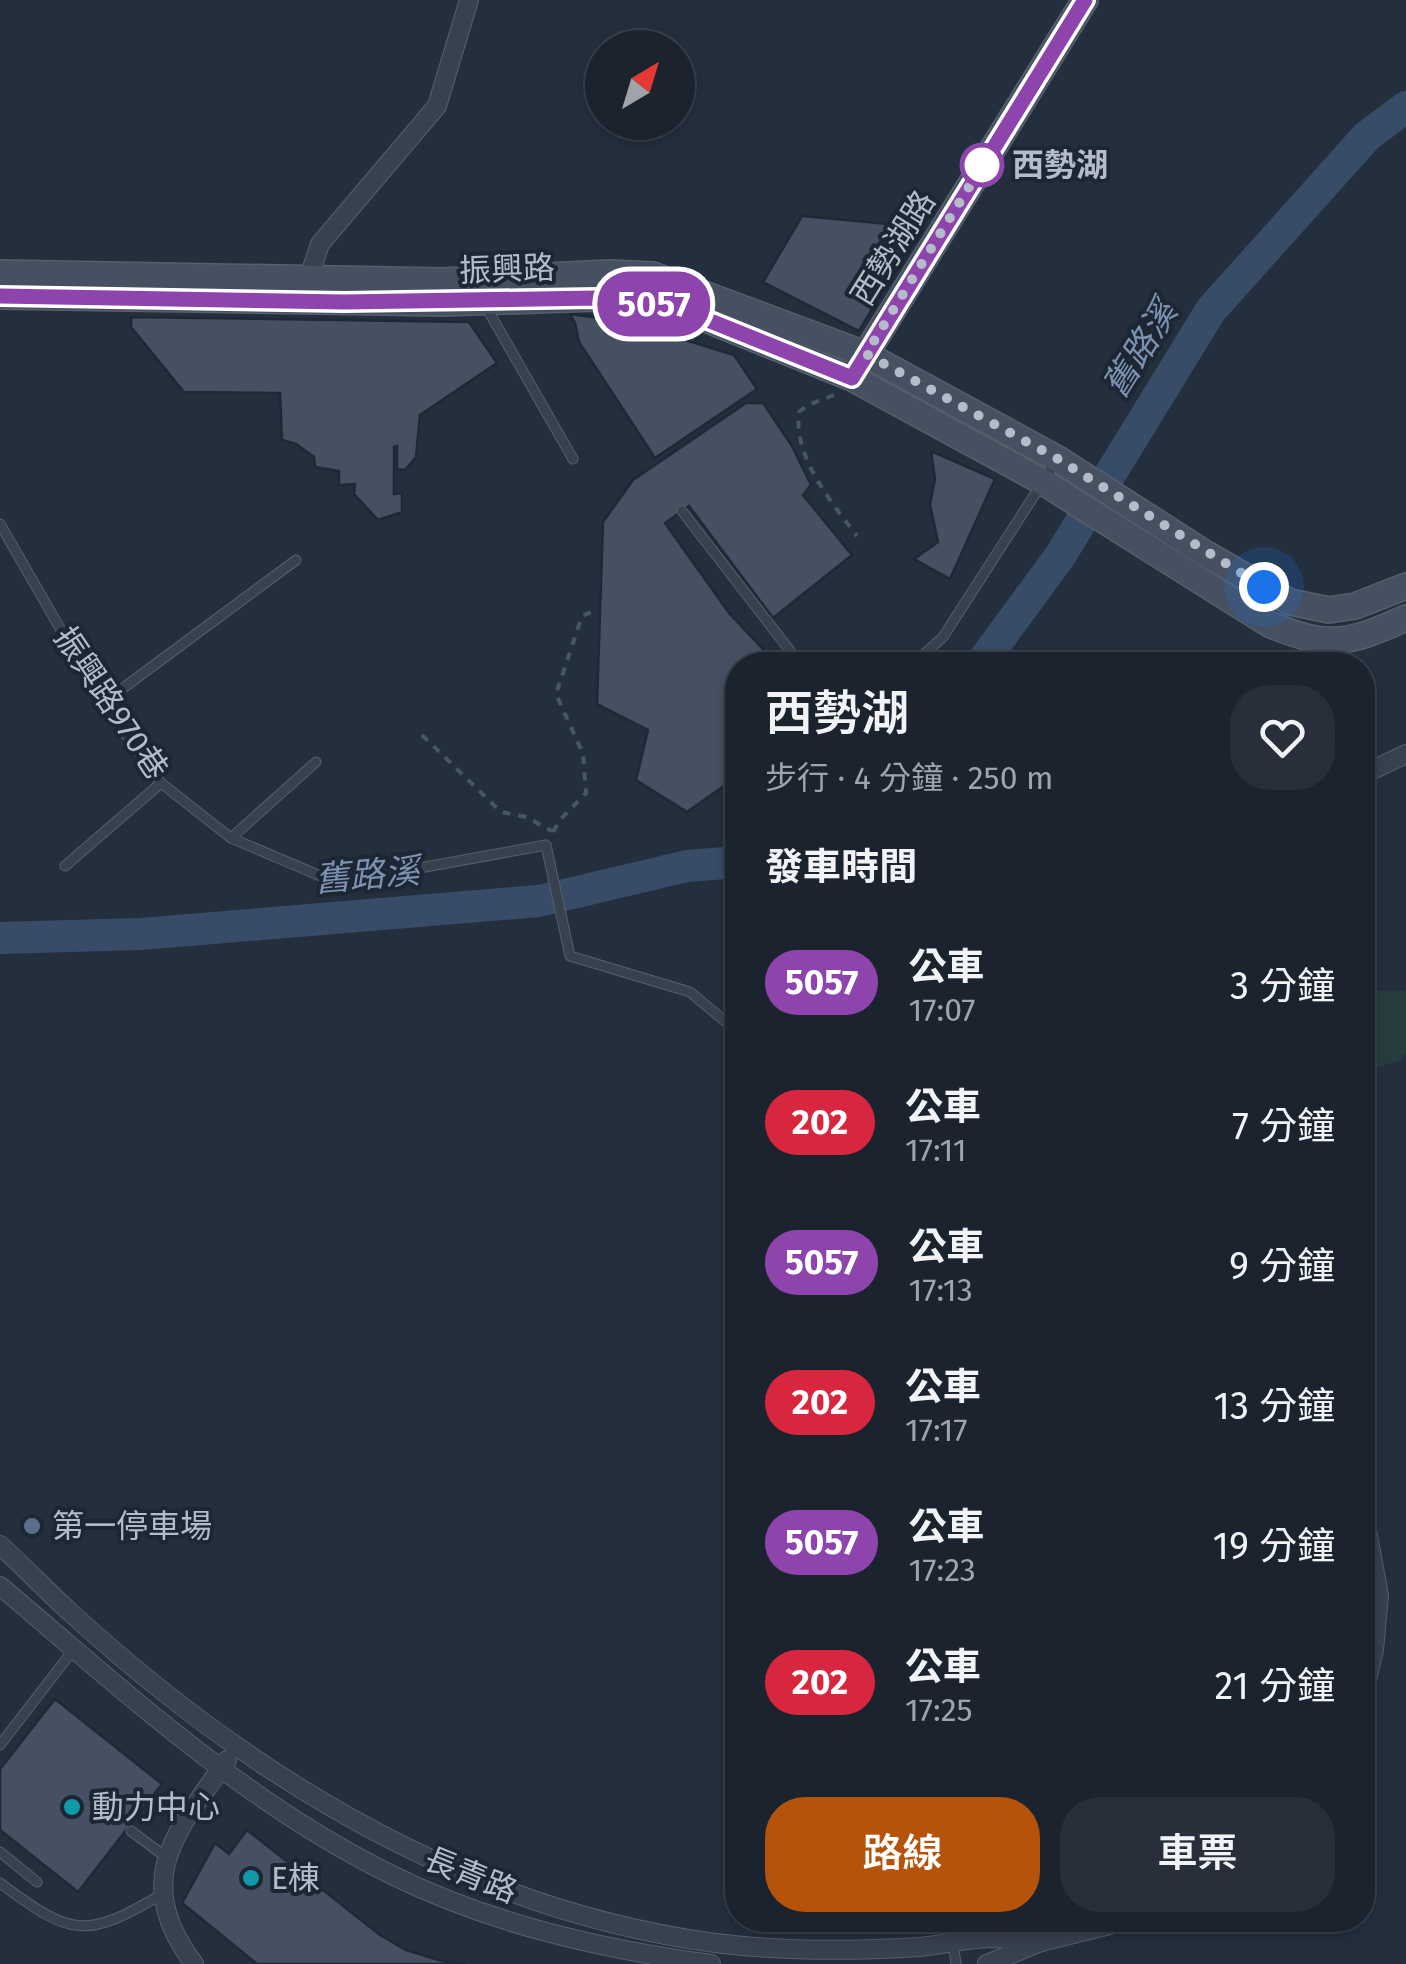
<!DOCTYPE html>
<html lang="zh-TW">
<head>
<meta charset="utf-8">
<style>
	:root { --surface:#1b232e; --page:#282f3a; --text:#f1f3f6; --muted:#a0a4aa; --line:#39404a; --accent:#b45309 }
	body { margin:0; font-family:"Fira Sans","Noto Sans TC",sans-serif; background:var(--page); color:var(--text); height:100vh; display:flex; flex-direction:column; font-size:38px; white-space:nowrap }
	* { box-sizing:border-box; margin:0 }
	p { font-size:32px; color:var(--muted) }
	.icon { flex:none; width:55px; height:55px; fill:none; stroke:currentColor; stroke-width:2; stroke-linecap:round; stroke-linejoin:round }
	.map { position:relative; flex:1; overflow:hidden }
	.details { position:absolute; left:725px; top:652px; width:650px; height:1280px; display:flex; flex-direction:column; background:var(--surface); border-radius:40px; box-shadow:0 5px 15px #0003,0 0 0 2px var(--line) }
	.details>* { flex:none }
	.badge { padding:0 20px; border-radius:32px; font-size:35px; line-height:65px }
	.needle { width:65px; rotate:38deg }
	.tools { position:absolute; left:585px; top:30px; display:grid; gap:20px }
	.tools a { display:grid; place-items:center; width:110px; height:110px; border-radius:50%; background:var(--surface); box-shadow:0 5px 15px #0003,0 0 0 2px var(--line); font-size:50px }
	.you { position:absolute; width:50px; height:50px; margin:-25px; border:8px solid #fff; border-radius:50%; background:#1a73e8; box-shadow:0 0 0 15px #1a73e833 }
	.map>.badge { position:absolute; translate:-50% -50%; box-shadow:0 0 0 5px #fff }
	h2 { padding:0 40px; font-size:38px; line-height:90px }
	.round { display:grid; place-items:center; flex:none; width:105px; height:105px; border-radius:40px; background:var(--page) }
	.overview { display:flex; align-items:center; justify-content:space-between; height:170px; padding:0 40px }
	h1 { font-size:48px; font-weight:600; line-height:75px }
	.primary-button { display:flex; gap:20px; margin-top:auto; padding:20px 40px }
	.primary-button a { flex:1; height:115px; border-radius:40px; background:var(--accent); color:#fff; font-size:40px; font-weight:600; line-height:115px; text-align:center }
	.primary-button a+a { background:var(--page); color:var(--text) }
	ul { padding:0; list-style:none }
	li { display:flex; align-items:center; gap:30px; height:140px; padding:0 40px }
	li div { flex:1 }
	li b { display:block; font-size:38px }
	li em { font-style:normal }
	li .badge { min-width:110px; font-weight:700; text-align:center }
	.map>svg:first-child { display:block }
	.green { fill:#263c3f }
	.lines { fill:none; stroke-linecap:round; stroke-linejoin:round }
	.river { stroke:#394c67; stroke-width:32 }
	.building { fill:#455162; stroke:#1f2835; stroke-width:2.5 }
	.lane-casing { stroke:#565f6c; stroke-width:11 }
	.street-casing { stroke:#565f6c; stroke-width:20 }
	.secondary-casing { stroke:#565f6c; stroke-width:28 }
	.path { stroke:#44595c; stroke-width:4; stroke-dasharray:8 8; stroke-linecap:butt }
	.lane { stroke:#38414e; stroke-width:9 }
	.street { stroke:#38414e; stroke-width:18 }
	.secondary { stroke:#465061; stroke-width:25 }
	.line-casing { stroke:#fff; stroke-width:22 }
	.line { stroke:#8e44ad; stroke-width:15 }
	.walk { stroke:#b4bcc9; stroke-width:10; stroke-dasharray:0 18 }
	.stop-dot { fill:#fff; stroke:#8e44ad; stroke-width:5 }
	.service-dot { fill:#5c6f8a; stroke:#1d2633; stroke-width:4 }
	.culture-dot { fill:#0f9aa8; stroke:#1d2633; stroke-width:4 }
	.labels { text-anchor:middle; stroke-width:8; stroke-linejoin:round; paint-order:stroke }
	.stop-label { font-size:32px; font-weight:bold; fill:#b4bcc9; stroke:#1d2633; text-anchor:start }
	.street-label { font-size:32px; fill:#b4bcc9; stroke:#1d2633 }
	.poi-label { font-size:32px; fill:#b4bcc9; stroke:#1d2633; text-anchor:start }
	.water-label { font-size:35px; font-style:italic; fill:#7c92b1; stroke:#1d2633 }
</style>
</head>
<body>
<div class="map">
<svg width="1406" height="1964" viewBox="0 0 1406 1964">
	<rect width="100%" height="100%" fill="#242f3e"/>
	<polygon class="green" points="1363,990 1406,991 1406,1053 1400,1060 1363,1073"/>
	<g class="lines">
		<g class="river">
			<polyline points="980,665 1060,556 1211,310 1367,136 1406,107"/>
			<polyline points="0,938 141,934 539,901 687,866 738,862"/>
		</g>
	</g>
	<g class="building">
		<polygon points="802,216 921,227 859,331 763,282"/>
		<polygon points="570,314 680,329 679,338 734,355 757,389 655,458 579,342 575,323"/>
		<polygon points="131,317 469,322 497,363 420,415 416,457 405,470 397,469 397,446 394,447 394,494 402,493 402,512 378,520 354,494 355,484 339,485 339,471 315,467 314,457 296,444 282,440 280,393 184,392 131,327"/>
		<polygon points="746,403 763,403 792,446 811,485 803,495 852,555 773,618 689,506 665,523 729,613 778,665 738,665 738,776 687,812 636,780 648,730 597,704 603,522 633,480"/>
		<polygon points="931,451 995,479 950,579 914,559 938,542 930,505 935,479"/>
		<polygon points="55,1699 162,1784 78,1892 0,1830 0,1769"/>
		<polygon points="247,1830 380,1935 406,1950 442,1961 466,1964 257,1964 182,1903 215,1843 229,1854"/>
	</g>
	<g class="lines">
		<g class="lane-casing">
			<g id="lane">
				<polyline points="485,305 573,459"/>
				<polyline points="682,511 801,665"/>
				<polyline points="0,524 103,703 161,783 231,838 337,883 546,845 570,956 690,992 738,1032"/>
				<polyline points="912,665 943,637 1057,460"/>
				<polyline points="103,703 296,560"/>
				<polyline points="732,804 738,800"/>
				<polyline points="231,838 316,762"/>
				<polyline points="65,866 161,783"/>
				<polyline points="0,1745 74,1649"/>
				<polyline points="131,1831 166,1857"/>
				<polyline points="0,1852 37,1882"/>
				<path d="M 0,1883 C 71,1936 85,1940 162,1894"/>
				<polyline points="953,1943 956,1964"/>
			</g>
		</g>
		<g class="street-casing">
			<g id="street">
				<polyline points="306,286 320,244 437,106 469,0"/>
				<polyline points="1362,775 1406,754"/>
				<polyline points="1362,1503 1379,1595 1374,1650 1362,1701"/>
				<path d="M 0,1545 C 24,1567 47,1591 71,1613 C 253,1779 468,1910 715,1943 C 779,1951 856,1951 920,1947 C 943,1945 965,1939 988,1938 C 1005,1938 1023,1941 1041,1942"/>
				<path d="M 0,1586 C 123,1690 244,1802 390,1874 C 490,1924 601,1949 711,1964"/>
				<path d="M 194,1964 C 131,1879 176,1832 227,1760"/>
				<polyline points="987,1964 1041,1942 1130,1920"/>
			</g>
		</g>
		<g class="secondary-casing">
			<g id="secondary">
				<polyline points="0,273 442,281 610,273 653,275 865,354 1058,459 1206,554 1290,602 1329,610 1355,606 1406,586"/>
				<path d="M 0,296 L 444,303 L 597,298 L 645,301 L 683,310 L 852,378 L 1043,482 L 1269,624 C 1329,649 1348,644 1406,618"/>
				<polyline points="859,365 1085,0"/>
			</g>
		</g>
		<g class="path">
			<path d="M 834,395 L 808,405 L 799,412 C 793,457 832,503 857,536"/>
			<polyline points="422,735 501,812 526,817 552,831"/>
			<polyline points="553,832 560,820 586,793 583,754 556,694 582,616 592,612"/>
		</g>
		<use href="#lane" class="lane"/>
		<use href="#street" class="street"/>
		<use href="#secondary" class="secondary"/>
	</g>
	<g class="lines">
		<g class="line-casing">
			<polyline id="line" points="0,296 344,302 597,298 645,302 683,310 852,378 1085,0"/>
		</g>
		<use href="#line" class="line"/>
		<polyline class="walk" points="982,165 985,161 866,354 1058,459 1264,587"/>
	</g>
	<circle class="stop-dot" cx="982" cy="165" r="20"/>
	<circle class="service-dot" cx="32" cy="1526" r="10"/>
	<g class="culture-dot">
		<circle cx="72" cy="1807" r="10"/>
		<circle cx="251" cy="1878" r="10"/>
	</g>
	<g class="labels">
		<g class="stop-label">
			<text x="1012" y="176">西勢湖</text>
		</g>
		<g class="street-label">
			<text transform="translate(893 248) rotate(-58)" y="11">西勢湖路</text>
			<text transform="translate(507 269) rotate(-2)" y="11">振興路</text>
			<text transform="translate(111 703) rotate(56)" y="11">振興路970巷</text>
			<text transform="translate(471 1875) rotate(22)" y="11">長青路</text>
		</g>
		<g class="poi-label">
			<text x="52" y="1537">第一停車場</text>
			<text x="92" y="1818">動力中心</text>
			<text x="271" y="1889">E棟</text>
		</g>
		<g class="water-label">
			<text transform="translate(1140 349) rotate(-58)" y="12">舊路溪</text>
			<text transform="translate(367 875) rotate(-5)" y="12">舊路溪</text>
		</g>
	</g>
</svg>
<div class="tools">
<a><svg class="needle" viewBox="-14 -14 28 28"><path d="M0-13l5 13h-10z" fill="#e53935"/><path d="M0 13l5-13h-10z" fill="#a0a4aa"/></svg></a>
</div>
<div class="you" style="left:1264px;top:587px"></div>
<b class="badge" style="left:654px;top:304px;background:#8e44ad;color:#fff">5057</b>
<section class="details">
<div class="overview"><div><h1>西勢湖</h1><p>步行 · 4 分鐘 · 250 m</p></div><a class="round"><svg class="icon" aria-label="heart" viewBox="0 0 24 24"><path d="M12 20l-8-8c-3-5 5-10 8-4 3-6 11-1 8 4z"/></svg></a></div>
<h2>發車時間</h2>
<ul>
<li><span class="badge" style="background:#8e44ad;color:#fff">5057</span><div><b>公車</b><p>17:07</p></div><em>3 分鐘</em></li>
<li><span class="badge" style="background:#d7263d;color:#fff">202</span><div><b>公車</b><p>17:11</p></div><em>7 分鐘</em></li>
<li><span class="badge" style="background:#8e44ad;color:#fff">5057</span><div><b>公車</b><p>17:13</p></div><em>9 分鐘</em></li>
<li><span class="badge" style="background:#d7263d;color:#fff">202</span><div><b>公車</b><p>17:17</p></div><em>13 分鐘</em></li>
<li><span class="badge" style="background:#8e44ad;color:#fff">5057</span><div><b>公車</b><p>17:23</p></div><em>19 分鐘</em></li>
<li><span class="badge" style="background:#d7263d;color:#fff">202</span><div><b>公車</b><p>17:25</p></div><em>21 分鐘</em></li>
</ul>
<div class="primary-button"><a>路線</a><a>車票</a></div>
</section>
</div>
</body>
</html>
